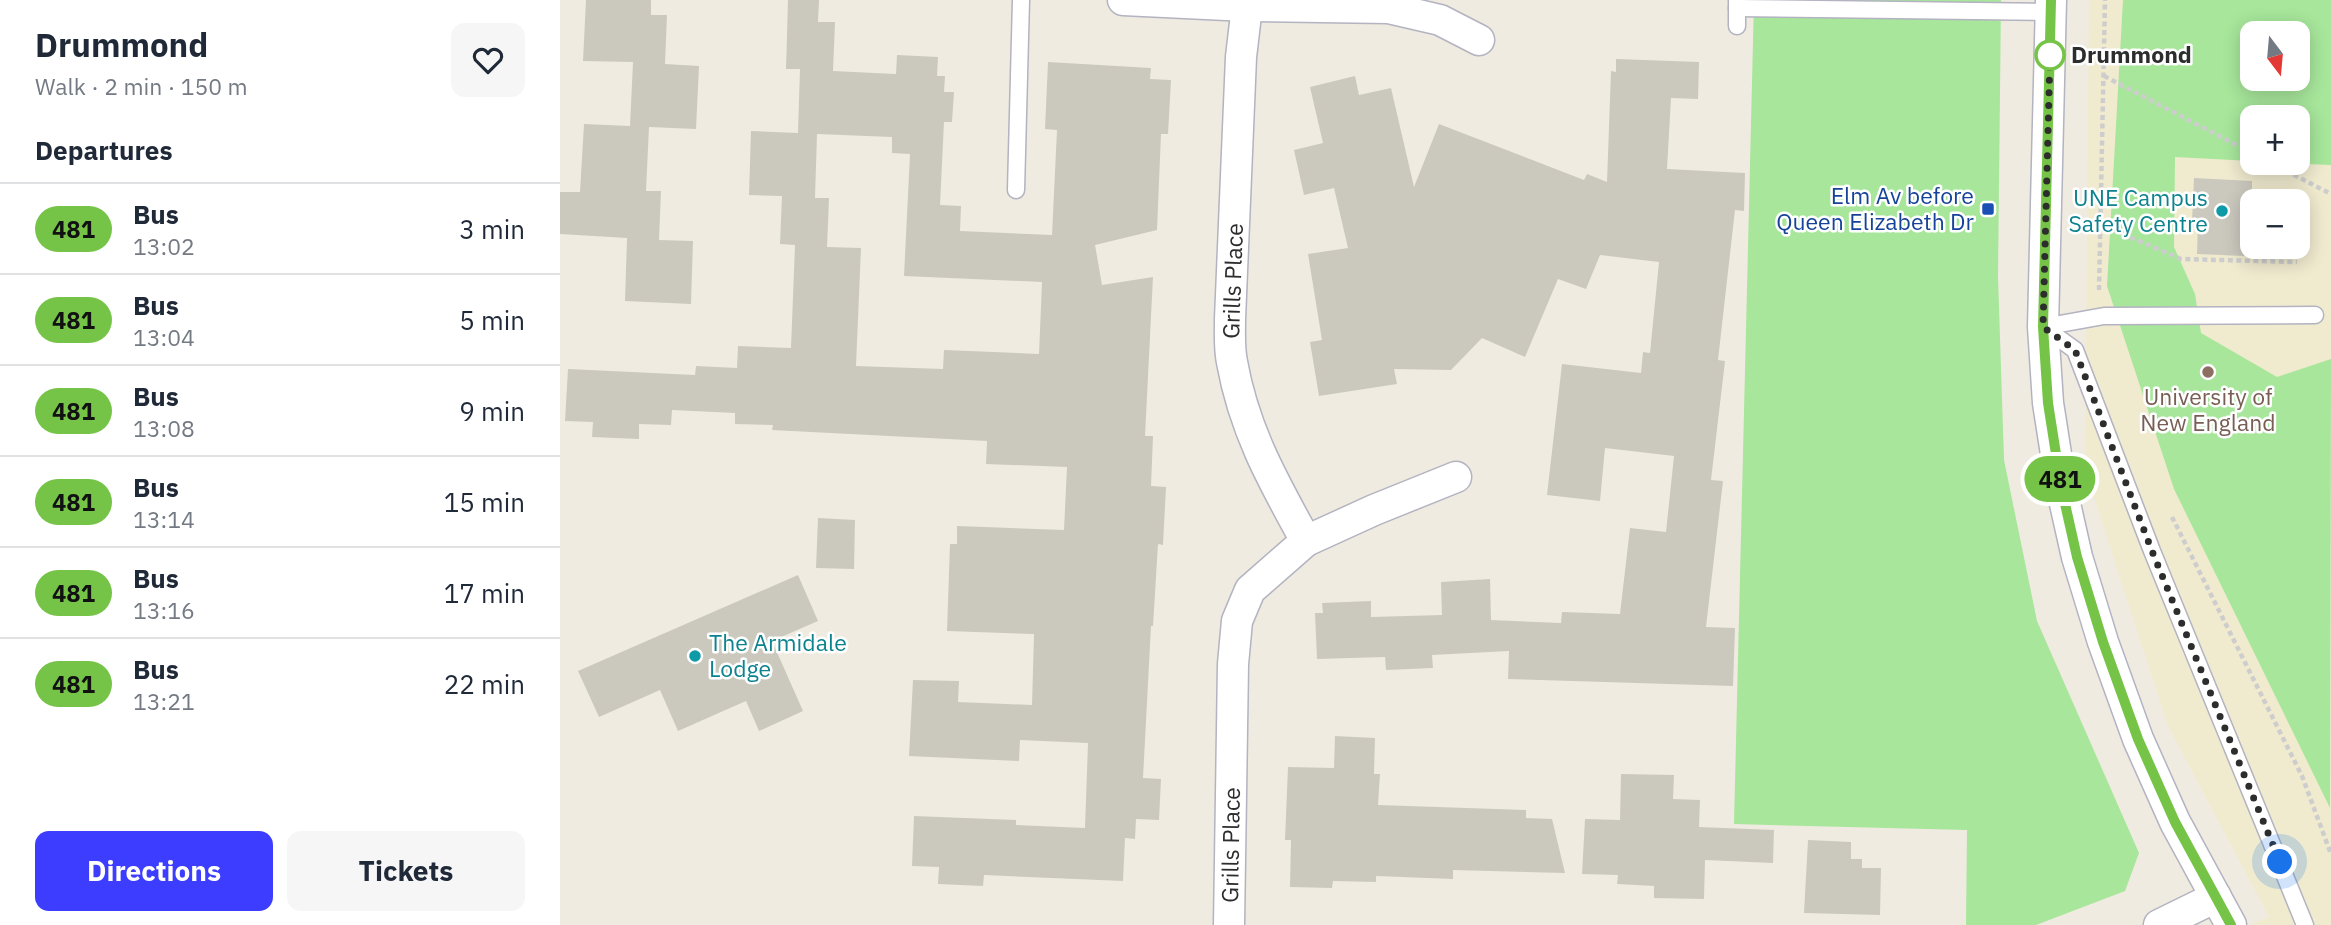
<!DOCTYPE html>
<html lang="en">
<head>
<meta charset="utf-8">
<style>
	:root { --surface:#fff; --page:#f6f6f7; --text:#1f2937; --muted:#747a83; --line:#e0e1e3; --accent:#3c3dff }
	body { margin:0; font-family:"IBM Plex Sans",sans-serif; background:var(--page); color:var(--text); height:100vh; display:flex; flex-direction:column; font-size:26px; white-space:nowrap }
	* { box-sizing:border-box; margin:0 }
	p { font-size:23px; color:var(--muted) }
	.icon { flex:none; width:38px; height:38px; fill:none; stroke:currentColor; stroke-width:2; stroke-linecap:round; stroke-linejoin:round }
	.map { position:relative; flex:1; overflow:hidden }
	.panel { display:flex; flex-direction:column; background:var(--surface); width:560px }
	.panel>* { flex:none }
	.badge { padding:0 14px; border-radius:23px; font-size:24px; line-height:46px }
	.needle { width:46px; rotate:164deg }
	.tools { position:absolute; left:1680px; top:21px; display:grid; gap:14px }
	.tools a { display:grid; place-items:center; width:70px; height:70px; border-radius:14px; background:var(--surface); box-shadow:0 4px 18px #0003; font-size:35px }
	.you { position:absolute; width:35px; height:35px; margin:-18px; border:5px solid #fff; border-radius:50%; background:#1a73e8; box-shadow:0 0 0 10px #1a73e833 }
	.map>.badge { position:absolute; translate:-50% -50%; box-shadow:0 0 0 4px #fff }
	h2 { padding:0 35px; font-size:26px; line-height:63px }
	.round { display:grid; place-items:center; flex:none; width:74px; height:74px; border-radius:14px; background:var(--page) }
	.summary { display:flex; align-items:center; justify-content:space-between; height:119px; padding:0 35px }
	h1 { font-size:33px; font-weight:700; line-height:52px }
	.cta { display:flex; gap:14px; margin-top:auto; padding:14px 35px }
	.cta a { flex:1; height:80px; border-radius:14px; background:var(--accent); color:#fff; font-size:28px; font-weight:700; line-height:80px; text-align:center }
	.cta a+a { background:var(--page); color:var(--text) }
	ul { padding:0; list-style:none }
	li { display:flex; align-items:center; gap:21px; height:91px; padding:0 35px; border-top:2px solid var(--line) }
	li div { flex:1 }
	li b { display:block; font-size:26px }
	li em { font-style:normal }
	li .badge { min-width:77px; font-weight:700; text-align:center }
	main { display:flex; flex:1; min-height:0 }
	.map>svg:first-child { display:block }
	.education { fill:#f0ebcf; fill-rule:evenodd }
	.green { fill:#a7e69b; fill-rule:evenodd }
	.building { fill:#cbc9be; fill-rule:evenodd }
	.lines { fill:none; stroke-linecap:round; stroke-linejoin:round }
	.service-casing { stroke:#b3b3c1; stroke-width:19 }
	.minor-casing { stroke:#b3b3c1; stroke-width:33 }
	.path { stroke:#cdcdcd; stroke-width:4.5; stroke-dasharray:5 3.5; stroke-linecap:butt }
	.service { stroke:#fff; stroke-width:16 }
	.minor { stroke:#fff; stroke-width:30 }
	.line-casing { stroke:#fff; stroke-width:16 }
	.line { stroke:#75c447; stroke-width:10 }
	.walk { stroke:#2d2d2d; stroke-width:7; stroke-dasharray:0 12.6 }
	.stop-dot { fill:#fff; stroke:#75c447; stroke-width:3.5 }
	.transit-dot { fill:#1a4fb4; stroke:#fff; stroke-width:2.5 }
	.culture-dot { fill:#0f9aa8; stroke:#fff; stroke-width:2.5 }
	.education-dot { fill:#8d6e63; stroke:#fff; stroke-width:2.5 }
	.labels { text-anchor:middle; stroke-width:5; stroke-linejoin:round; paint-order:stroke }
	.stop-label { font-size:23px; font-weight:bold; fill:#2d2d2d; stroke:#fff; text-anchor:start }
	.transit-label { font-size:23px; fill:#164399; stroke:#fff; text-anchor:end }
	.culture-label { font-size:23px; fill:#0d838f; stroke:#fff; text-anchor:end }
	.street-label { font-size:23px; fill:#2d2d2d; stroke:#fff }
	.education-label { font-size:23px; fill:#785e54; stroke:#fff }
</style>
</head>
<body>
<main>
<section class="panel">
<div class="summary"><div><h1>Drummond</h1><p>Walk · 2 min · 150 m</p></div><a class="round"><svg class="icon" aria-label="heart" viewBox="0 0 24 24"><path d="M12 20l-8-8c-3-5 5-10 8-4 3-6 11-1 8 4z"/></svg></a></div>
<h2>Departures</h2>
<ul>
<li><span class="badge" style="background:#75c447;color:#111">481</span><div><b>Bus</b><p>13:02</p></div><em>3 min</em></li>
<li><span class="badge" style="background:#75c447;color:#111">481</span><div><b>Bus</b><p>13:04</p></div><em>5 min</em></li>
<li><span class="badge" style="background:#75c447;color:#111">481</span><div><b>Bus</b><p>13:08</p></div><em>9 min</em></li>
<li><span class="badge" style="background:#75c447;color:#111">481</span><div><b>Bus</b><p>13:14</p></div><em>15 min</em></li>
<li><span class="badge" style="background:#75c447;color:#111">481</span><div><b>Bus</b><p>13:16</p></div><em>17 min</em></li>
<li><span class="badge" style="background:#75c447;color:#111">481</span><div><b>Bus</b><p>13:21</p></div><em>22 min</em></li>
</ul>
<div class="cta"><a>Directions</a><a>Tickets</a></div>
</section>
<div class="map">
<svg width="1771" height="925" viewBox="0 0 1771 925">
	<rect width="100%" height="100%" fill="#efebe0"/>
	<path class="education" d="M 1529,0 L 1771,0 L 1771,925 L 1689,925 L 1709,917 L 1608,726 L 1525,470 ZM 1692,33 L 1738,33 L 1738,79 L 1692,79 ZM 1692,117 L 1738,117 L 1738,163 L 1692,163 ZM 1692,201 L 1738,201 L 1738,247 L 1692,247 Z"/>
	<g class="green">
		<polygon points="1194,0 1441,0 1438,277 1444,460 1477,621 1579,853 1565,891 1476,925 1406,925 1407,830 1174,824"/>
		<path d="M 1563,0 L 1771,0 L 1771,165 L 1723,163 L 1738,163 L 1738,117 L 1692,117 L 1692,161 L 1615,157 L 1614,247 L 1635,294 L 1641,333 L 1717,377 L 1771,359 L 1770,808 L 1614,489 L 1547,286 ZM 1692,33 L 1738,33 L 1738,79 L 1692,79 Z"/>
	</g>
	<g class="building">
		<polygon points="26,0 91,0 91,15 107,15 105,64 139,66 136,129 89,127 86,191 101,191 99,240 133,241 131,304 65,301 67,238 0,234 0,192 20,192 24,124 70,126 73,62 23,61"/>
		<path d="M 228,0 L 259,0 L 258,22 L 275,22 L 273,71 L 336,74 L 337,55 L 378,57 L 377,76 L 385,76 L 384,92 L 394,92 L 392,122 L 384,122 L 380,205 L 401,206 L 400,231 L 492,235 L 497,130 L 485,129 L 488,62 L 591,68 L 590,79 L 611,80 L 608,134 L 601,134 L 597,230 L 535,245 L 542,285 L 593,277 L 585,436 L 593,436 L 591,486 L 606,487 L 603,545 L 598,544 L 593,626 L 591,626 L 583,778 L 601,779 L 599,820 L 576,819 L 575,839 L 565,838 L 563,881 L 424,875 L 423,886 L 378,884 L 379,867 L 352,866 L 354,816 L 456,820 L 456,825 L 525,828 L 528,743 L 460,740 L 459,761 L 349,756 L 353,680 L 399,681 L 398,702 L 472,705 L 474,634 L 387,631 L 390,544 L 397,544 L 397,526 L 504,530 L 507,467 L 426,464 L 427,441 L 212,430 L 213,425 L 175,424 L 175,413 L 112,410 L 111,425 L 79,424 L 79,439 L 32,437 L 33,422 L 5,421 L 8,369 L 135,375 L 136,366 L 177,368 L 178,346 L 231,348 L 235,245 L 220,244 L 222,196 L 189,195 L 191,131 L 238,133 L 240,69 L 226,69 ZM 257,134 L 332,137 L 332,153 L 350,154 L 344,276 L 482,282 L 479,354 L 384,350 L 383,369 L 296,366 L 301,248 L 267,247 L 269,198 L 255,198 Z"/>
		<polygon points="1056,59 1139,62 1138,99 1111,98 1107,169 1185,173 1184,211 1175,210 1158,360 1165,361 1151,480 1163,481 1146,627 1175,628 1173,686 948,679 949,651 872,655 873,668 826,670 825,657 757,659 755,613 763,613 762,603 811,601 811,617 882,615 881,582 930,579 931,620 1001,623 1002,612 1060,614 1070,528 1106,532 1114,456 1045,448 1040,501 987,495 1002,364 1081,373 1083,352 1090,353 1099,262 1040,255 1026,289 998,279 965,357 922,338 891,370 834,369 837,384 759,396 750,342 762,340 748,254 788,248 774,188 744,195 734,150 763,143 750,87 795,76 799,95 831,88 854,187 879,124 1024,180 1027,174 1047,182 1051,71 1056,72"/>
		<polygon points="1634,178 1692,181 1692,239 1685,238 1684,256 1637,254 1638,221 1632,221"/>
		<polygon points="258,518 295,520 294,569 256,568"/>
		<polygon points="238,575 258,621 212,641 243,711 199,731 186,701 118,731 100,690 39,717 18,671"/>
		<polygon points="775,736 815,738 814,774 820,774 818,805 966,810 966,818 992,819 1005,873 893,870 893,879 816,876 816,882 773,881 772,888 730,887 731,840 725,840 728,767 774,768"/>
		<polygon points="1061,774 1114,775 1113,799 1140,800 1139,827 1214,830 1213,863 1145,860 1144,899 1094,898 1094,886 1057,884 1058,875 1022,874 1025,819 1060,820"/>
		<polygon points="1248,840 1291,842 1291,859 1302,859 1302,868 1321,868 1320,915 1244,913"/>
	</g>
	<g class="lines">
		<g class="service-casing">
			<g id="service">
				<polyline points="1177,8 1491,12"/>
				<polyline points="1177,26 1177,0"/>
				<polyline points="456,190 461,0"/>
				<polyline points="1483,327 1515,350 1592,551 1745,925"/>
				<polyline points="1483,327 1544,316 1755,315"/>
			</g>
		</g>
		<g class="minor-casing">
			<g id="minor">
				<polyline points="563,0 687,6 828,8 880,20 919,40"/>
				<polyline points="1491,0 1483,327 1488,403 1501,486 1517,557 1543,642 1578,739 1615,822 1671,925"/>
				<polyline points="746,541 814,510 896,477"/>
				<path d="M 669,925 L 673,664 L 677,621 L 690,590 L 746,541 C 713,481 684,430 672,362 C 669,348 670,333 670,319 L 681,57 L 687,6"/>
				<polyline points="1599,925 1656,897"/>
			</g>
		</g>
		<g class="path">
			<polyline points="1544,76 1692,153"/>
			<polyline points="1711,163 1771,194"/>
			<polyline points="1539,224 1621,259 1737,262"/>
			<polyline points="1539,290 1545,0"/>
			<polyline points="1612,517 1742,776 1771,854"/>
		</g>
		<use href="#service" class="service"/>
		<use href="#minor" class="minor"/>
	</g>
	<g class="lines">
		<g class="line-casing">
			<polyline id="line" points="1491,0 1483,327 1488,403 1501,486 1517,557 1543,642 1578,739 1615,822 1671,925"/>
		</g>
		<use href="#line" class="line"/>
		<polyline class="walk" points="1490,55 1483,327 1515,350 1592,551 1720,862"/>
	</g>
	<circle class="stop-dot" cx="1490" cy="55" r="14"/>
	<rect class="transit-dot" x="1421" y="202" width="14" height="14" rx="3.5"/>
	<g class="culture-dot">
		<circle cx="1662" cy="211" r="7"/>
		<circle cx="135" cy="656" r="7"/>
	</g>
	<circle class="education-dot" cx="1648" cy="372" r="7"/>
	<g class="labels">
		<g class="stop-label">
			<text x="1511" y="63">Drummond</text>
		</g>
		<g class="transit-label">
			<text x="1414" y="204">Elm Av before<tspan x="1414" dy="26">Queen Elizabeth Dr</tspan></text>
		</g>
		<g class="culture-label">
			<text x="1648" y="206">UNE Campus<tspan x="1648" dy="26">Safety Centre</tspan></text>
			<text x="149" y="651" text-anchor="start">The Armidale<tspan x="149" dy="26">Lodge</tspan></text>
		</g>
		<g class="street-label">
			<text transform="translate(673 281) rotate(-88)" y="8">Grills Place</text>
			<text transform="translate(671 845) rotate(-89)" y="8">Grills Place</text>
		</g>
		<g class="education-label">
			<text x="1648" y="405">University of<tspan x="1648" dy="26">New England</tspan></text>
		</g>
	</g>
</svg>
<div class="tools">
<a><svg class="needle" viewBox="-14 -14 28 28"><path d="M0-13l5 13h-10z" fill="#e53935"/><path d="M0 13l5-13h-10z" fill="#747a83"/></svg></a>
<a>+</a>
<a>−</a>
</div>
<div class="you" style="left:1720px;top:862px"></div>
<b class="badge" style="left:1500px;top:479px;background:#75c447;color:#111">481</b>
</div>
</main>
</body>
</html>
